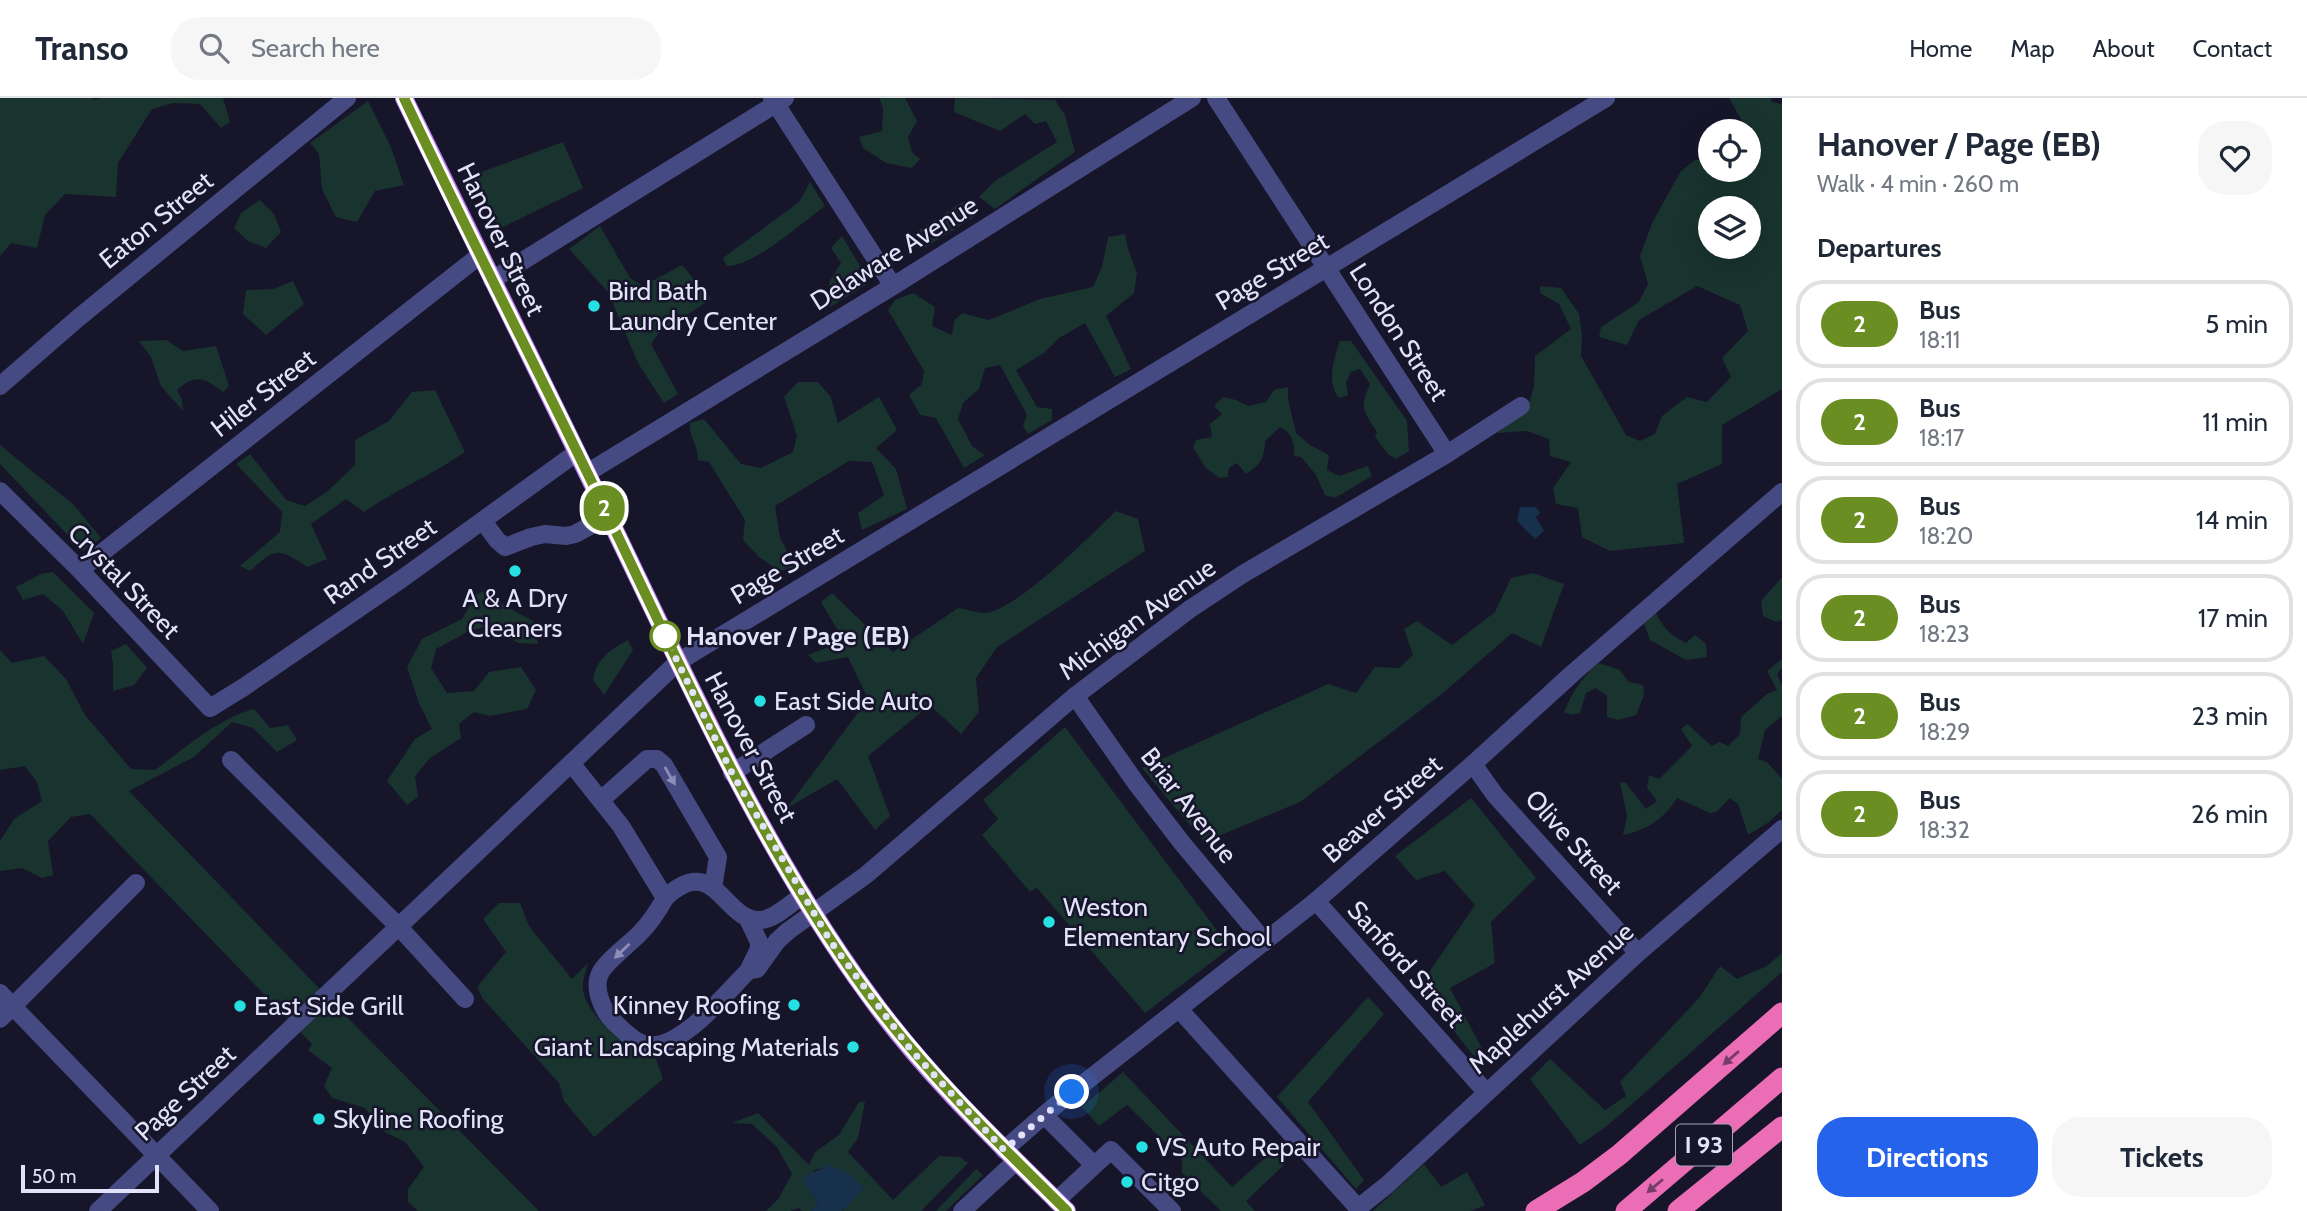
<!DOCTYPE html>
<html lang="en">
<head>
<meta charset="utf-8">
<style>
	:root { --surface:#fff; --page:#f6f6f7; --text:#1f2937; --muted:#747a83; --line:#e0e1e3; --accent:#2563eb }
	body { margin:0; font-family:Cabin,sans-serif; background:var(--page); color:var(--text); height:100vh; display:flex; flex-direction:column; font-size:26px; white-space:nowrap }
	* { box-sizing:border-box; margin:0 }
	p { font-size:23px; color:var(--muted) }
	.icon { flex:none; width:38px; height:38px; fill:none; stroke:currentColor; stroke-width:2; stroke-linecap:round; stroke-linejoin:round }
	.map { position:relative; flex:1; overflow:hidden }
	.details { display:flex; flex-direction:column; background:var(--surface); width:525px }
	.details>* { flex:none }
	.badge { padding:0 14px; border-radius:23px; font-size:24px; line-height:46px }
	.tools { position:absolute; left:1698px; top:21px; display:grid; gap:14px }
	.tools a { display:grid; place-items:center; width:63px; height:63px; border-radius:50%; background:var(--surface); box-shadow:0 7px 28px #0002; font-size:35px }
	.scale { position:absolute; left:21px; bottom:18px; width:138px; box-sizing:border-box; padding-left:7px; border:4px solid #e2e2fb; border-top:0; font-size:19px; line-height:24px; white-space:nowrap; color:#e2e2fb; -webkit-text-stroke:5px #17152a; paint-order:stroke }
	.you { position:absolute; width:35px; height:35px; margin:-18px; border:5px solid #fff; border-radius:50%; background:#1a73e8; box-shadow:0 0 0 10px #1a73e833 }
	.map>.badge { position:absolute; translate:-50% -50%; box-shadow:0 0 0 4px #fff }
	h2 { padding:0 35px; font-size:26px; line-height:63px }
	.round { display:grid; place-items:center; flex:none; width:74px; height:74px; border-radius:28px; background:var(--page) }
	.summary { display:flex; align-items:center; justify-content:space-between; height:119px; padding:0 35px }
	h1 { font-size:33px; font-weight:800; line-height:52px }
	.button { display:flex; gap:14px; margin-top:auto; padding:14px 35px }
	.button a { flex:1; height:80px; border-radius:28px; background:var(--accent); color:#fff; font-size:28px; font-weight:800; line-height:80px; text-align:center }
	.button a+a { background:var(--page); color:var(--text) }
	ul { padding:0; list-style:none }
	li { display:flex; align-items:center; gap:21px; height:88px; margin:0 14px 10px; padding:0 21px; border:4px solid var(--line); border-radius:28px }
	li div { flex:1 }
	li b { display:block; font-size:26px }
	li em { font-style:normal }
	li .badge { min-width:77px; font-weight:700; text-align:center }
	header { display:flex; align-items:center; gap:42px; box-sizing:border-box; height:98px; padding:0 35px; background:var(--surface); border-bottom:2px solid var(--line) }
	header strong { font-size:33px }
	nav { display:flex; gap:38px; margin-inline-start:auto; font-size:24px }
	.search { width:490px; height:63px; background:var(--page); display:flex; align-items:center; gap:18px; box-sizing:border-box; padding:0 24px; border-radius:28px; color:var(--muted); font-size:26px }
	main { display:flex; flex:1; min-height:0 }
	.map>svg:first-child { display:block }
	.green { fill:#19332f; fill-rule:evenodd }
	.water { fill:#17304b }
	.lines { fill:none; stroke-linecap:round; stroke-linejoin:round }
	.minor { stroke:#464a82; stroke-width:18 }
	.major { stroke:#b677ec; stroke-width:18 }
	.highway { stroke:#eb6db5; stroke-width:21 }
	.oneway { fill:#8c8eb8 }
	.oneway2 { fill:#763d69 }
	.line-casing { stroke:#fff; stroke-width:16 }
	.line { stroke:#6b8e23; stroke-width:10 }
	.walk { stroke:#e2e2fb; stroke-width:7; stroke-dasharray:0 12.6 }
	.poi-dot { fill:#27e0e1; stroke:#17152a; stroke-width:2.5 }
	.stop-dot { fill:#fff; stroke:#6b8e23; stroke-width:3.5 }
	.labels { text-anchor:middle; stroke-width:5; stroke-linejoin:round; paint-order:stroke }
	.shield { fill:#17152a; stroke:#a5a4bc; stroke-width:2 }
	.shield-label { font-size:24px; font-weight:bold; fill:#e2e2fb }
	.street-label { font-size:26px; fill:#e2e2fb; stroke:#17152a }
	.poi-label { font-size:26px; fill:#e2e2fb; stroke:#17152a; text-anchor:start }
	.stop-label { font-size:26px; font-weight:bold; fill:#e2e2fb; stroke:#17152a; text-anchor:start }
</style>
</head>
<body>
<header>
<strong>Transo</strong>
<div class="search"><svg class="icon" aria-label="search" viewBox="0 0 24 24"><circle cx="10" cy="10" r="6"/><path d="M15 15l6 6"/></svg>Search here</div>
<nav><a>Home</a><a>Map</a><a>About</a><a>Contact</a></nav>
</header>
<main>
<div class="map">
<svg width="1782" height="1113" viewBox="0 0 1782 1113">
	<rect width="100%" height="100%" fill="#17152a"/>
	<g class="green">
		<polygon points="0,0 91,0 95,2 101,0 223,0 230,24 221,30 200,6 173,5 152,11 118,65 116,99 65,96 45,117 37,150 11,145 0,158"/>
		<polygon points="879,0 905,0 917,23 908,39 912,54 920,61 912,70 886,65 863,50 859,39 882,33 883,10"/>
		<polygon points="955,0 1055,2 1065,17 1075,54 995,111 979,99 995,83 1057,44 1046,23 1035,26 1025,16 1000,33 954,14"/>
		<path d="M 1729,0 L 1770,0 L 1772,4 L 1782,6 L 1782,291 L 1722,327 L 1722,366 L 1677,386 L 1684,445 L 1610,453 L 1582,439 L 1578,410 L 1556,406 L 1553,390 L 1571,364 L 1550,358 L 1549,341 L 1527,333 L 1497,335 L 1528,308 L 1534,289 L 1535,258 L 1571,231 L 1559,206 L 1540,195 L 1540,188 L 1561,190 L 1579,216 L 1582,237 L 1581,258 L 1626,337 L 1640,343 L 1655,336 L 1662,318 L 1687,299 L 1707,304 L 1731,279 L 1722,260 L 1748,233 L 1740,207 L 1697,188 L 1639,222 L 1627,247 L 1599,239 L 1601,229 L 1639,204 L 1648,186 L 1640,158 L 1652,125 L 1681,73 L 1695,62 L 1710,61 L 1710,72 L 1748,72 L 1748,33 L 1742,33 L 1742,23 ZM 1710,110 L 1748,110 L 1748,149 L 1710,149 Z"/>
		<polygon points="368,3 390,47 404,87 375,93 357,124 336,119 322,91 319,56 310,45"/>
		<polygon points="563,44 583,90 499,131 471,78"/>
		<path d="M 810,84 L 825,108 C 803,124 753,169 727,168 L 723,160 L 799,104 Z"/>
		<polygon points="260,102 274,116 281,134 266,150 248,143 234,130 241,115"/>
		<polygon points="974,102 981,112 977,117 923,151 912,146 912,137 961,105"/>
		<polygon points="600,128 630,180 643,188 682,167 711,201 659,235 651,246 678,296 664,305 638,265 608,194 569,151"/>
		<polygon points="1125,136 1128,151 1137,175 1134,195 1106,218 1131,271 1115,279 1085,225 1059,240 1044,255 1016,272 1037,309 1052,311 1052,322 1028,336 1023,328 1027,317 1000,267 985,270 979,291 963,305 958,321 972,348 985,357 964,370 936,320 920,317 909,297 922,286 924,273 888,212 895,202 913,195 935,209 932,228 952,237 954,223 962,215 989,222 1040,201 1093,189 1102,169 1108,139"/>
		<polygon points="842,138 863,173 866,187 830,209 829,184 841,165 831,150"/>
		<polygon points="293,183 304,206 266,237 243,216 246,192 273,191"/>
		<path d="M 166,242 L 183,253 L 216,248 L 229,288 L 223,294 C 205,280 196,275 177,292 L 182,302 L 183,313 L 161,288 L 151,259 L 139,243 Z"/>
		<path d="M 1340,243 L 1351,243 L 1407,323 L 1409,353 L 1396,361 L 1388,356 L 1375,339 L 1377,334 C 1364,313 1359,311 1370,286 L 1360,271 L 1351,274 L 1346,284 L 1348,297 L 1339,300 C 1326,284 1334,260 1340,243 Z"/>
		<path d="M 798,284 L 818,284 L 831,299 L 838,325 L 879,299 L 897,332 L 876,350 L 896,371 L 907,411 L 862,432 L 858,415 L 884,397 L 872,364 L 849,363 L 775,408 L 780,440 L 796,469 L 779,473 L 759,459 L 743,442 L 745,422 L 709,364 L 698,362 C 698,343 689,343 690,325 L 704,321 L 741,366 L 761,370 L 793,354 L 797,338 L 784,299 Z"/>
		<path d="M 1288,289 L 1288,301 L 1296,335 L 1310,347 L 1329,357 L 1327,372 L 1339,378 L 1368,368 L 1372,378 L 1335,400 L 1325,397 L 1316,377 L 1301,359 L 1294,358 C 1295,345 1292,335 1280,329 L 1265,343 C 1265,359 1260,368 1246,376 L 1237,365 L 1229,370 L 1228,379 L 1219,380 L 1206,370 L 1193,350 L 1196,342 L 1212,339 L 1210,326 L 1222,316 L 1214,308 L 1223,299 L 1236,302 L 1248,308 L 1266,304 L 1274,292 Z"/>
		<path d="M 435,292 L 465,354 C 432,377 396,392 364,414 L 346,401 L 311,426 L 327,461 L 308,469 C 277,450 277,449 250,473 L 240,468 L 280,434 L 282,414 L 236,366 L 250,356 L 286,402 L 305,408 L 328,393 L 355,367 L 355,342 L 389,323 L 412,294 Z"/>
		<polygon points="0,347 74,407 101,440 83,453 0,366"/>
		<path d="M 1116,413 L 1138,421 L 1145,453 L 997,549 L 976,580 L 979,614 L 961,636 L 930,607 L 868,658 L 890,718 L 875,732 L 837,681 L 787,710 L 868,601 L 848,559 L 816,565 L 808,557 L 844,543 L 821,504 L 832,495 L 893,554 L 958,510 C 966,511 976,515 984,515 C 1014,515 1092,436 1116,413 Z"/>
		<polygon points="53,474 94,515 83,546 63,513 43,496 23,502 16,489 41,476"/>
		<polygon points="1533,475 1564,486 1541,549 1512,535 1443,595 1300,704 1204,744 1142,670 1328,586 1356,595 1375,569 1399,570 1413,557 1404,531 1417,523 1452,547 1495,514 1511,480"/>
		<polygon points="1782,479 1782,522 1777,524 1763,518 1761,503"/>
		<polygon points="486,492 500,505 533,523 538,546 518,545 490,527 467,534 436,551 431,570 447,595 474,593 489,574 521,569 536,592 527,611 490,618 474,614 459,626 461,640 430,660 415,678 418,699 407,707 387,683 415,641 432,631 419,605 407,569 422,541 462,521 476,497"/>
		<path d="M 1656,515 C 1663,530 1671,538 1686,545 L 1695,537 L 1706,546 L 1707,559 L 1686,562 L 1650,542 L 1643,523 Z"/>
		<path d="M 628,542 L 633,552 L 604,597 L 593,582 C 595,562 611,551 628,542 Z"/>
		<polygon points="126,546 147,570 134,587 113,593 113,566 111,553"/>
		<path d="M 0,552 L 12,565 L 44,558 L 66,581 L 85,617 L 131,671 L 155,672 C 187,649 215,622 254,611 L 270,630 L 288,627 L 297,642 L 277,654 L 253,630 L 232,624 L 194,659 L 129,693 L 339,911 L 539,1113 L 418,1113 L 408,1104 L 408,1091 L 424,1069 L 405,1044 L 383,1033 L 365,1010 L 332,1000 L 324,988 L 332,970 L 308,952 L 312,946 L 90,716 L 71,719 L 48,743 L 53,777 L 42,780 L 22,770 L 0,773 L 0,743 L 14,721 L 42,703 L 37,684 L 25,668 L 0,672 Z"/>
		<path d="M 1782,561 L 1782,570 L 1777,576 L 1782,588 L 1782,618 L 1765,632 L 1758,661 L 1768,665 L 1782,681 L 1782,712 L 1769,724 L 1748,737 L 1738,706 L 1730,700 L 1716,714 L 1710,715 L 1677,700 C 1664,721 1647,732 1623,737 L 1627,718 L 1620,684 L 1626,685 L 1646,711 L 1657,703 L 1647,690 L 1649,677 L 1659,681 L 1692,648 L 1681,631 L 1687,626 L 1712,648 L 1719,644 L 1728,648 L 1740,636 L 1741,619 L 1767,596 L 1777,592 L 1767,573 Z"/>
		<path d="M 1598,565 L 1620,572 L 1629,584 L 1643,587 L 1644,597 L 1636,617 L 1618,622 L 1607,619 L 1607,598 L 1596,590 L 1586,595 L 1580,615 L 1572,617 L 1564,614 C 1572,594 1582,580 1598,565 Z"/>
		<polygon points="1065,629 1230,850 1145,915 1037,790 1030,794 982,737 998,721 983,702"/>
		<polygon points="1471,700 1536,780 1491,824 1495,865 1450,890 1487,960 1473,957 1419,889 1475,807 1445,773 1416,782 1395,758"/>
		<path d="M 499,805 L 520,805 L 529,828 L 572,881 L 588,865 C 586,873 582,883 583,892 C 587,919 631,953 656,961 L 663,981 L 594,1039 L 564,1003 L 559,985 L 483,901 L 477,889 L 506,854 L 483,821 Z"/>
		<polygon points="1782,855 1782,874 1607,1028 1580,1047 1530,981 1550,961 1605,1012 1626,998 1620,984 1699,900 1720,868 1737,881 1767,868"/>
		<polygon points="1368,899 1384,916 1308,1004 1364,1082 1356,1091 1277,999"/>
		<polygon points="1123,974 1232,1089 1273,1053 1285,1066 1246,1103 1255,1113 1221,1113 1182,1075 1182,1061 1127,1007 1099,1028 1082,1009"/>
		<polygon points="859,1004 865,1004 858,1040 848,1054 893,1102 939,1058 960,1059 968,1065 921,1113 842,1113 864,1091 824,1070 814,1072 805,1087 818,1104 811,1113 802,1113 799,1110 790,1113 766,1113 778,1101 792,1076 777,1049 752,1026 732,1025 758,1015 809,1067 815,1054 839,1037"/>
		<polygon points="1424,1066 1441,1089 1467,1074 1485,1107 1471,1113 1373,1113"/>
		<polygon points="976,1071 983,1077 946,1113 936,1113"/>
	</g>
	<g class="water">
		<polygon points="1520,409 1536,409 1540,415 1536,419 1544,433 1535,441 1517,423"/>
		<polygon points="828,1066 851,1077 864,1091 842,1113 811,1113 818,1104 805,1087 804,1078 824,1070"/>
	</g>
	<g class="lines">
		<g class="minor">
			<polyline points="772,0 893,188"/>
			<polyline points="1216,0 1447,356"/>
			<polyline points="492,182 785,0"/>
			<polyline points="0,288 77,221 347,0"/>
			<polyline points="587,375 893,188 1192,0"/>
			<polyline points="0,393 80,472 210,610 244,589 403,480 576,355"/>
			<polyline points="483,423 497,442 505,449 531,439 545,436 566,438 575,436 608,418"/>
			<polyline points="80,472 479,158"/>
			<polyline points="1075,598 1136,685 1182,745 1265,844"/>
			<polyline points="231,662 398,828 465,901"/>
			<path d="M 571,665 L 621,728 L 665,800 C 715,752 724,825 761,822 C 775,821 791,805 803,797"/>
			<polyline points="1473,666 1495,697 1638,855"/>
			<polyline points="732,675 806,627"/>
			<polyline points="601,702 647,661 657,661 664,667 718,759 713,790"/>
			<path d="M 665,800 C 658,813 650,825 640,835 C 630,846 603,865 599,878 C 594,892 603,913 613,923 C 622,931 635,946 648,947 C 681,952 727,894 749,872 L 757,871 L 777,843 L 788,833 L 866,777 L 1075,598 L 1190,511 L 1243,476 L 1447,356 L 1521,308"/>
			<polyline points="1316,803 1486,994"/>
			<polyline points="748,821 759,844 759,851 750,869"/>
			<polyline points="0,895 210,1113"/>
			<polyline points="1179,911 1358,1110 1387,1087 1638,855 1782,731"/>
			<polyline points="0,921 136,785"/>
			<polyline points="1044,1017 1094,1067"/>
			<polyline points="1004,1052 1051,1011 1316,803 1473,666 1573,575 1782,394"/>
			<polyline points="1056,1103 1111,1052 1172,1113"/>
			<polyline points="98,1113 678,564 1606,0"/>
			<polyline points="962,1113 1016,1063"/>
		</g>
		<path class="major" d="M 404,0 C 471,140 540,279 608,418 C 688,582 760,748 868,896 C 925,976 997,1044 1067,1113"/>
		<g class="highway">
			<polyline points="1536,1113 1583,1084 1619,1057 1782,915"/>
			<polyline points="1626,1113 1782,980"/>
			<polyline points="1678,1113 1782,1029"/>
		</g>
	</g>
	<defs><path id="oneway-solid" d="M-6-.8H1V-3.2L6.5 0L1 3.2V.8H-6Z" transform="scale(1.75)"/></defs>
	<g class="oneway">
		<use href="#oneway-solid" transform="translate(670 678) rotate(60)"/>
		<use href="#oneway-solid" transform="translate(622 853) rotate(136)"/>
	</g>
	<g class="oneway2">
		<use href="#oneway-solid" transform="translate(1731 960) rotate(139)"/>
		<use href="#oneway-solid" transform="translate(1655 1088) rotate(140)"/>
	</g>
	<g class="lines">
		<g class="line-casing">
			<path id="line" d="M 404,0 C 472,144 545,286 614,430 C 690,589 763,752 868,896 C 926,975 997,1044 1067,1113"/>
		</g>
		<use href="#line" class="line"/>
		<polyline class="walk" points="665,538 732,675 831,844 911,952 1004,1052 1072,994"/>
	</g>
	<g class="poi-dot">
		<circle cx="594" cy="208" r="7"/>
		<circle cx="515" cy="473" r="7"/>
		<circle cx="760" cy="603" r="7"/>
		<circle cx="1049" cy="824" r="7"/>
		<circle cx="794" cy="907" r="7"/>
		<circle cx="240" cy="908" r="7"/>
		<circle cx="853" cy="949" r="7"/>
		<circle cx="319" cy="1021" r="7"/>
		<circle cx="1142" cy="1049" r="7"/>
		<circle cx="1127" cy="1084" r="7"/>
	</g>
	<circle class="stop-dot" cx="665" cy="538" r="14"/>
	<g class="labels">
		<rect class="shield" x="1676" y="1026.5" width="56" height="41" rx="5"/>
		<g class="shield-label">
			<text x="1704" y="1055">I 93</text>
		</g>
		<g class="street-label">
			<text transform="translate(156 122) rotate(-39)" y="9">Eaton Street</text>
			<text transform="translate(501 141) rotate(64)" y="9">Hanover Street</text>
			<text transform="translate(894 155) rotate(-32)" y="9">Delaware Avenue</text>
			<text transform="translate(1272 173) rotate(-31)" y="9">Page Street</text>
			<text transform="translate(1399 234) rotate(57)" y="9">London Street</text>
			<text transform="translate(263 295) rotate(-38)" y="9">Hiler Street</text>
			<text transform="translate(380 463) rotate(-35)" y="9">Rand Street</text>
			<text transform="translate(787 467) rotate(-31)" y="9">Page Street</text>
			<text transform="translate(124 483) rotate(46)" y="9">Crystal Street</text>
			<text transform="translate(1137 521) rotate(-36)" y="9">Michigan Avenue</text>
			<text transform="translate(751 649) rotate(62)" y="9">Hanover Street</text>
			<text transform="translate(1189 707) rotate(52)" y="9">Briar Avenue</text>
			<text transform="translate(1382 711) rotate(-41)" y="9">Beaver Street</text>
			<text transform="translate(1574 744) rotate(48)" y="9">Olive Street</text>
			<text transform="translate(1406 866) rotate(48)" y="9">Sanford Street</text>
			<text transform="translate(1551 900) rotate(-42)" y="9">Maplehurst Avenue</text>
			<text transform="translate(185 995) rotate(-43)" y="9">Page Street</text>
		</g>
		<g class="poi-label">
			<text x="608" y="202">Bird Bath<tspan x="608" dy="30">Laundry Center</tspan></text>
			<text x="515" y="509" text-anchor="middle">A &amp; A Dry<tspan x="515" dy="30">Cleaners</tspan></text>
			<text x="774" y="612">East Side Auto</text>
			<text x="1063" y="818">Weston<tspan x="1063" dy="30">Elementary School</tspan></text>
			<text x="780" y="916" text-anchor="end">Kinney Roofing</text>
			<text x="254" y="917">East Side Grill</text>
			<text x="839" y="958" text-anchor="end">Giant Landscaping Materials</text>
			<text x="333" y="1030">Skyline Roofing</text>
			<text x="1156" y="1058">VS Auto Repair</text>
			<text x="1141" y="1093">Citgo</text>
		</g>
		<g class="stop-label">
			<text x="686" y="547">Hanover / Page (EB)</text>
		</g>
	</g>
</svg>
<div class="tools">
<a><svg class="icon" aria-label="locate" viewBox="0 0 24 24"><circle cx="12" cy="12" r="6"/><path d="M12 2v4M12 18v4M2 12h4M18 12h4"/></svg></a>
<a><svg class="icon" aria-label="layers" viewBox="0 0 24 24"><path d="M12 4l9 5-9 5-9-5zM3 14l9 5 9-5"/></svg></a>
</div>
<div class="scale">50 m</div>
<div class="you" style="left:1072px;top:994px"></div>
<b class="badge" style="left:604px;top:410px;background:#6b8e23;color:#fff">2</b>
</div>
<section class="details">
<div class="summary"><div><h1>Hanover / Page (EB)</h1><p>Walk · 4 min · 260 m</p></div><a class="round"><svg class="icon" aria-label="heart" viewBox="0 0 24 24"><path d="M12 20l-8-8c-3-5 5-10 8-4 3-6 11-1 8 4z"/></svg></a></div>
<h2>Departures</h2>
<ul>
<li><span class="badge" style="background:#6b8e23;color:#fff">2</span><div><b>Bus</b><p>18:11</p></div><em>5 min</em></li>
<li><span class="badge" style="background:#6b8e23;color:#fff">2</span><div><b>Bus</b><p>18:17</p></div><em>11 min</em></li>
<li><span class="badge" style="background:#6b8e23;color:#fff">2</span><div><b>Bus</b><p>18:20</p></div><em>14 min</em></li>
<li><span class="badge" style="background:#6b8e23;color:#fff">2</span><div><b>Bus</b><p>18:23</p></div><em>17 min</em></li>
<li><span class="badge" style="background:#6b8e23;color:#fff">2</span><div><b>Bus</b><p>18:29</p></div><em>23 min</em></li>
<li><span class="badge" style="background:#6b8e23;color:#fff">2</span><div><b>Bus</b><p>18:32</p></div><em>26 min</em></li>
</ul>
<div class="button"><a>Directions</a><a>Tickets</a></div>
</section>
</main>
</body>
</html>
